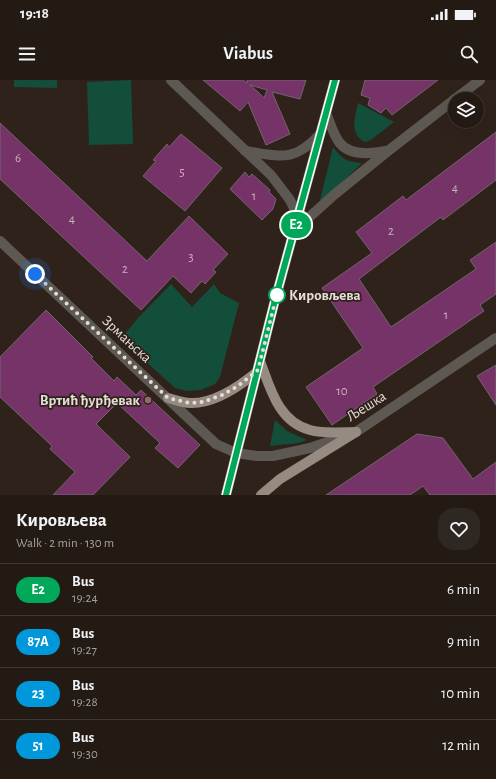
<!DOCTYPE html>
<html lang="en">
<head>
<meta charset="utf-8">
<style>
	:root { --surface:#231a14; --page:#2f2722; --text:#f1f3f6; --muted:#a3a1a0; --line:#403834 }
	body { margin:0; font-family:"Alegreya Sans",sans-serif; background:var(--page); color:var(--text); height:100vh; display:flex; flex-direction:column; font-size:15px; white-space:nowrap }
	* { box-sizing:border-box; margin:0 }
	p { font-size:13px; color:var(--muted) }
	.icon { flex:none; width:22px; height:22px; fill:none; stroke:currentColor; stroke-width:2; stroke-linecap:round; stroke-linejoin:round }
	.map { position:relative; height:415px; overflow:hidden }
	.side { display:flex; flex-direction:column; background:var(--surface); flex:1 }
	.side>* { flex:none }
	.badge { padding:0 8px; border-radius:13px; font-size:14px; line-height:26px }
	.fabs { position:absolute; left:448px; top:12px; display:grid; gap:8px }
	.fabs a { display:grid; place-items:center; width:36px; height:36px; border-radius:50%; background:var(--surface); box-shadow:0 4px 16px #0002,0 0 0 1px var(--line); font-size:20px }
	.you { position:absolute; width:20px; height:20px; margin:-10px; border:3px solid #fff; border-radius:50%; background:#1a73e8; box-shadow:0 0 0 6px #1a73e833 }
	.map>.badge { position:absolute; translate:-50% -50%; box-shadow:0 0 0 2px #fff }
	.round { display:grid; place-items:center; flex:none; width:42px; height:42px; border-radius:16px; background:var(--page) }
	.head { display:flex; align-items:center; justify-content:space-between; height:68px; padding:0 16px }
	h1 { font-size:19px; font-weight:700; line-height:30px }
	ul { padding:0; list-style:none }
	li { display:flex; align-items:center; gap:12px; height:52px; padding:0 16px; border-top:1px solid var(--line) }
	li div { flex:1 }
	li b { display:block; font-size:15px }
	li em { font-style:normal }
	li .badge { min-width:44px; font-weight:700; text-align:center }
	.status { display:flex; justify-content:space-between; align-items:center; height:28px; padding:0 20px; background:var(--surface); direction:ltr }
	.status svg { height:11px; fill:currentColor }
	header { display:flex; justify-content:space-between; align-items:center; height:52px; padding:0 16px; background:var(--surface); font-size:18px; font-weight:700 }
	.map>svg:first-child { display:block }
	.green { fill:#124e39 }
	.building { fill:#763367; stroke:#72646e; fill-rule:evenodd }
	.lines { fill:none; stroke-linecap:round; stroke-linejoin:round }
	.minor { stroke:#5e5853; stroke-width:10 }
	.major { stroke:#958b80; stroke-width:10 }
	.line-casing { stroke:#fff; stroke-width:9 }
	.line { stroke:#00a859; stroke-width:6 }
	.walk { stroke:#e6ddd8; stroke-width:4; stroke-dasharray:0 7.2 }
	.stop-dot { fill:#fff; stroke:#00a859; stroke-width:2 }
	.education-dot { fill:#8d6e63; stroke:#2f221b; stroke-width:1.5 }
	.labels { text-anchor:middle; stroke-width:3.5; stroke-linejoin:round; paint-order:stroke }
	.number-label { font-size:13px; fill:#cab2bc }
	.stop-label { font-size:15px; font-weight:bold; fill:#e6ddd8; stroke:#2f221b; text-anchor:start }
	.street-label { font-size:15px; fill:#e6ddd8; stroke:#2f221b }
	.poi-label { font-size:15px; font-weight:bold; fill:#e6ddd8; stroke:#2f221b; text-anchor:end }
</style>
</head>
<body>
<div class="status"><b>19:18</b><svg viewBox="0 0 49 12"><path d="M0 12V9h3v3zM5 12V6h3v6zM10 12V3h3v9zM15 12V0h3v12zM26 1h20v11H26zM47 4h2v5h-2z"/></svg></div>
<header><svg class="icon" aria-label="menu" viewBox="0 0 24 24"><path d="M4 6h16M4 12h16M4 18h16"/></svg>Viabus<svg class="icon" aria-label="search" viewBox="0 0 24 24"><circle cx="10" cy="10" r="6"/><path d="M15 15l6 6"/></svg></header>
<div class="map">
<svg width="496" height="415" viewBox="0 0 496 415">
	<rect width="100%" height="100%" fill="#2f221b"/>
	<g class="green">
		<polygon points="14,0 57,0 57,8 14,7"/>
		<polygon points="131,0 133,64 89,65 87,2"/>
		<path d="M 358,23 L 394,42 L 371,60 L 365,62 C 349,54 355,37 358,23 Z"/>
		<path d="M 333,67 C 342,79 347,82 362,83 L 319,124 Z"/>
		<polygon points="171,204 192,227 214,204 220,213 239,223 220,297 215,304 201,310 187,311 175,308 121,259 138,238"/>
		<polygon points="275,340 287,351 307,360 298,363 270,366"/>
	</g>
	<g class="building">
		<path d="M 203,0 L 243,0 L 247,3 L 247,0 L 306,0 L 300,19 L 272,12 L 290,54 L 266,65 L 248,22 L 240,31 ZM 250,5 L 267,10 L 264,18 L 257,11 Z"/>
		<polygon points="365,0 438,0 392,35 386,28 381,33 368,25 370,18 361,15"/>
		<polygon points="0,43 147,181 189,136 228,174 213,190 216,192 205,204 202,201 191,213 173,196 141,230 0,99"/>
		<polygon points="496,52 496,100 443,140 441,137 359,199 391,247 476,189 470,180 496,162 496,214 480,225 484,231 373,307 377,314 332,345 306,307 363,268 322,208 372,173 356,152 403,116 406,120"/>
		<polygon points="181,54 222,88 185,131 143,96 156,81 153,80 167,64 169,67"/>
		<polygon points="245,92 249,97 252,94 270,110 269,112 276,119 273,129 262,140 230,109"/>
		<polygon points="46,230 93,277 91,278 114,301 117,297 136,315 141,310 200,365 178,388 155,368 160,363 117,323 96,344 130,377 93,415 53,415 75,392 50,369 52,366 0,317 0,277"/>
		<polygon points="496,285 496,325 477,296"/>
		<polygon points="417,354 443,358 473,399 496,382 496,415 430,415 423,406 410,415 326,415"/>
	</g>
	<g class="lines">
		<g class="minor">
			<polyline points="171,0 271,95 290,120 298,136"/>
			<polyline points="455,19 480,0"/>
			<path d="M 326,33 C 330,42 333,54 339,62 C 349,76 371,74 386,71"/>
			<path d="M 245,71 C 280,76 294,83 320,54"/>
			<polyline points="294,151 335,114 388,71 455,19"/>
			<polyline points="0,161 216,364 236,373 257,376 273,376 310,368 356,352 496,258"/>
		</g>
		<g class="major">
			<path d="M 260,281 C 270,307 278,342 310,350 C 324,354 341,352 356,352"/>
			<path d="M 168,318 C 175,320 183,323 190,323 C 215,324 240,306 258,291"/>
			<polyline points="226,415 274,224 335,0"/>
			<polyline points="261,415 280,399 356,352"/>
		</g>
	</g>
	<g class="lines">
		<g class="line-casing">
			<polyline id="line" points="226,415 274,224 335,0"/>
		</g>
		<use href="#line" class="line"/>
		<polyline class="walk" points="35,194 168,318 190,323 203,322 222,315 238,306 258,290 278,210 277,215"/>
	</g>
	<circle class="stop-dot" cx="277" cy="215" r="8"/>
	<circle class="education-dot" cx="148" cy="320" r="4"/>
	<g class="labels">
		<g class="number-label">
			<text x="18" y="82">6</text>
			<text x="182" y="96">5</text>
			<text x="455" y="112">4</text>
			<text x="254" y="120">1</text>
			<text x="72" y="143">4</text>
			<text x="391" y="155">2</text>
			<text x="191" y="181">3</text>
			<text x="125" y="193">2</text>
			<text x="446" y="239">1</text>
			<text x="342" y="315">10</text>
		</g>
		<g class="stop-label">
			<text x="289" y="220">Кировљева</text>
		</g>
		<g class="street-label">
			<text transform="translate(127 259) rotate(43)" y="5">Зрмањска</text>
			<text transform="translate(366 326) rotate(-32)" y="5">Љешка</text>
		</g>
		<g class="poi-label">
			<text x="140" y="325">Вртић ђурђевак</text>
		</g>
	</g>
</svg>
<div class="fabs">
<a><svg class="icon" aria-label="layers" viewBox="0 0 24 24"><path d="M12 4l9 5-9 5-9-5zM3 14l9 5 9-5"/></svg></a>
</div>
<div class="you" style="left:35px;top:194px"></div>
<b class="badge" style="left:296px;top:145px;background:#00a859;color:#fff">E2</b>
</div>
<section class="side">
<div class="head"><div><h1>Кировљева</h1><p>Walk · 2 min · 130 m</p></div><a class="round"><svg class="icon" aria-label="heart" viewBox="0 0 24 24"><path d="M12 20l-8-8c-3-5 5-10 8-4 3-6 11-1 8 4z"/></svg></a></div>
<ul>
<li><span class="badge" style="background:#00a859;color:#fff">E2</span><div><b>Bus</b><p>19:24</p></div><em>6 min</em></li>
<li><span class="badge" style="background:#0098da;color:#fff">87A</span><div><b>Bus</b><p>19:27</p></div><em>9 min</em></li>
<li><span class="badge" style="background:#0098da;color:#fff">23</span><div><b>Bus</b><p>19:28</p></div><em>10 min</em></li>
<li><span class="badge" style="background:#0098da;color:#fff">51</span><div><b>Bus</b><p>19:30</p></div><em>12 min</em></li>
</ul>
</section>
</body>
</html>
